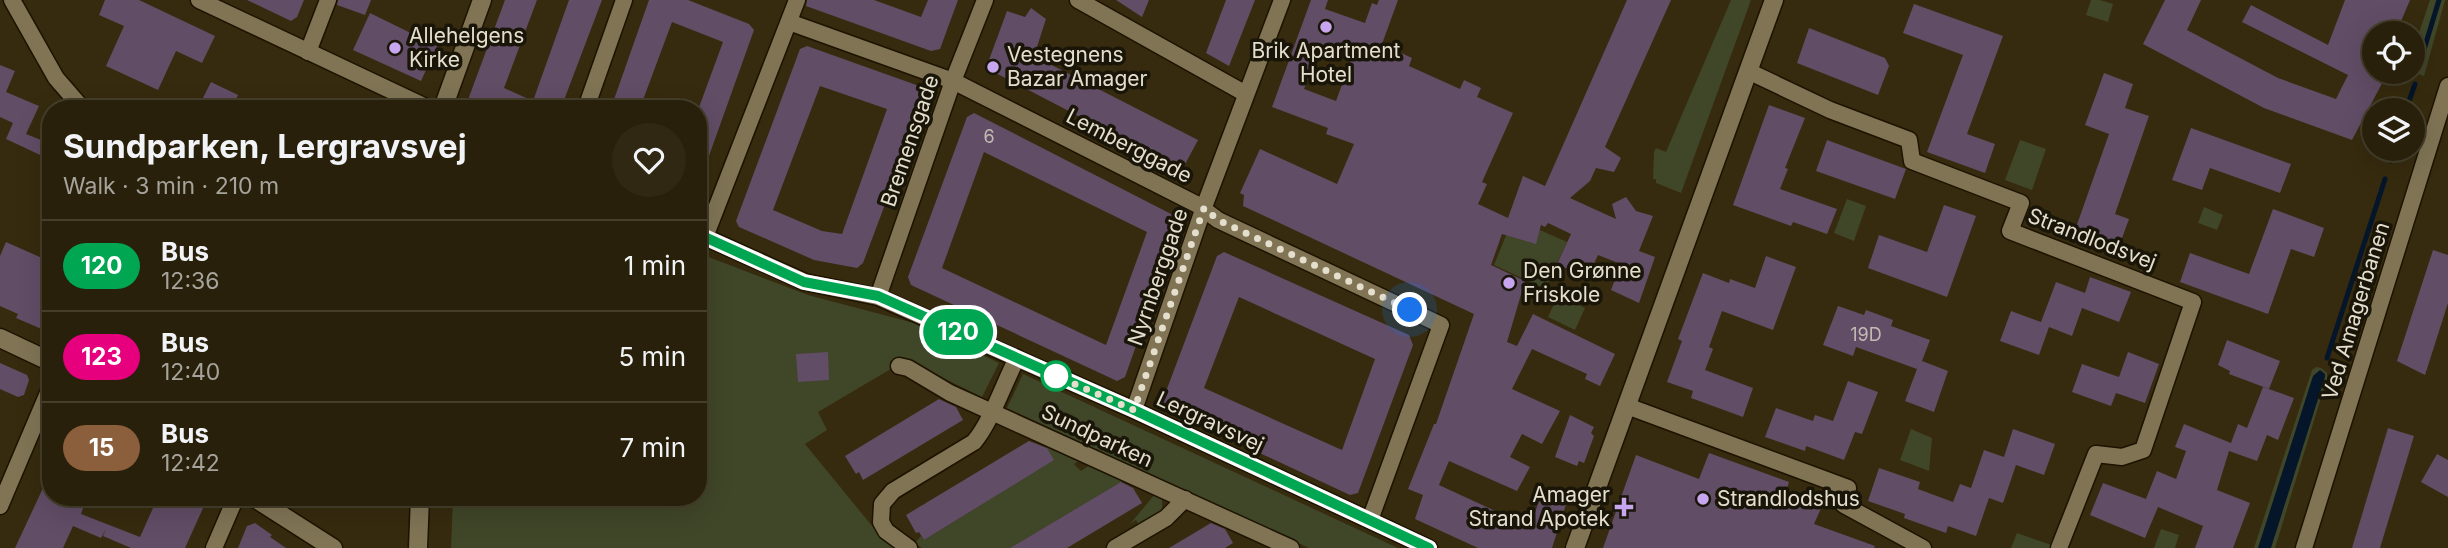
<!DOCTYPE html>
<html lang="en">
<head>
<meta charset="utf-8">
<style>
	:root { --surface:#28200a; --page:#302813; --text:#f1f3f6; --muted:#a5a39c; --line:#443e2b }
	body { margin:0; font-family:Inter,sans-serif; background:var(--page); color:var(--text); height:100vh; display:flex; flex-direction:column; font-size:26px; white-space:nowrap }
	* { box-sizing:border-box; margin:0 }
	p { font-size:23px; color:var(--muted) }
	.icon { flex:none; width:38px; height:38px; fill:none; stroke:currentColor; stroke-width:2; stroke-linecap:round; stroke-linejoin:round }
	.map { position:relative; flex:1; overflow:hidden }
	.sheet { position:absolute; left:42px; top:100px; width:665px; height:406px; display:flex; flex-direction:column; background:var(--surface); border-radius:28px; box-shadow:0 7px 28px #0002,0 0 0 2px var(--line) }
	.sheet>* { flex:none }
	.badge { padding:0 14px; border-radius:23px; font-size:24px; line-height:46px }
	.controls { position:absolute; left:2362px; top:21px; display:grid; gap:14px }
	.controls a { display:grid; place-items:center; width:63px; height:63px; border-radius:50%; background:var(--surface); box-shadow:0 7px 28px #0002,0 0 0 2px var(--line); font-size:35px }
	.you { position:absolute; width:35px; height:35px; margin:-18px; border:5px solid #fff; border-radius:50%; background:#1a73e8; box-shadow:0 0 0 10px #1a73e833 }
	.map>.badge { position:absolute; translate:-50% -50%; box-shadow:0 0 0 4px #fff }
	.round { display:grid; place-items:center; flex:none; width:74px; height:74px; border-radius:37px; background:var(--page) }
	.overview { display:flex; align-items:center; justify-content:space-between; height:119px; padding:0 21px }
	h1 { font-size:33px; font-weight:700; line-height:52px }
	ul { padding:0; list-style:none }
	li { display:flex; align-items:center; gap:21px; height:91px; padding:0 21px; border-top:2px solid var(--line) }
	li div { flex:1 }
	li b { display:block; font-size:26px }
	li em { font-style:normal }
	li .badge { min-width:77px; font-weight:700; text-align:center }
	.map>svg:first-child { display:block }
	.green { fill:#404628 }
	.water { fill:#05152a }
	.lines { fill:none; stroke-linecap:round; stroke-linejoin:round }
	.stream { stroke:#05152a; stroke-width:5 }
	.building { fill:#614d66; fill-rule:evenodd }
	.minor-casing { stroke:#1d1300; stroke-width:19 }
	.tertiary-casing { stroke:#1d1300; stroke-width:21 }
	.minor { stroke:#807455; stroke-width:16 }
	.tertiary { stroke:#807455; stroke-width:18 }
	.line-casing { stroke:#fff; stroke-width:16 }
	.line { stroke:#00a651; stroke-width:10 }
	.walk { stroke:#e4decd; stroke-width:7; stroke-dasharray:0 12.6 }
	.poi-dot { fill:#c8a6ef; stroke:#191508; stroke-width:2.5 }
	.stop-dot { fill:#fff; stroke:#00a651; stroke-width:3.5 }
	.labels { text-anchor:middle; stroke-width:7; stroke-linejoin:round; paint-order:stroke }
	.number-label { font-size:18px; fill:#c3bab3 }
	.poi-label { font-size:21px; fill:#e4decd; stroke:#191508; text-anchor:start }
	.street-label { font-size:21px; fill:#e4decd; stroke:#191508 }
</style>
</head>
<body>
<div class="map">
<svg width="2448" height="548" viewBox="0 0 2448 548">
	<rect width="100%" height="100%" fill="#362b0e"/>
	<g class="green">
		<polygon points="1731,0 1751,0 1681,193 1656,183 1656,179 1653,179 1654,152 1656,148 1666,152"/>
		<polygon points="2091,0 2100,0 2113,4 2108,22 2086,15"/>
		<polygon points="2430,0 2445,0 2424,76 2413,72 2413,51"/>
		<polygon points="2020,140 2046,149 2032,190 2005,180"/>
		<polygon points="1847,199 1866,206 1854,241 1834,233"/>
		<polygon points="2204,207 2223,215 2217,230 2198,223"/>
		<polygon points="1513,218 1567,242 1545,289 1494,265"/>
		<polygon points="698,253 808,295 914,323 999,363 982,397 906,360 818,412 827,430 805,444 877,532 898,548 451,548 453,497 698,497"/>
		<polygon points="1558,295 1585,308 1575,330 1548,317"/>
		<polygon points="2316,367 2321,368 2327,373 2327,378 2275,548 2254,548 2312,370"/>
		<polygon points="1023,374 1398,548 1309,548 1007,408"/>
		<polygon points="1911,429 1932,438 1929,471 1900,460"/>
		<polygon points="1044,443 1082,459 1074,464 1081,471 1093,463 1125,480 1010,548 922,548 915,543 921,536 924,540 1053,460"/>
		<polygon points="1155,494 1162,497 1162,510 1139,525 1136,520 1130,524"/>
		<polygon points="2161,529 2179,535 2175,548 2154,548"/>
		<polygon points="2017,533 2060,548 2011,548"/>
	</g>
	<polygon class="water" points="2320,370 2325,374 2325,377 2271,548 2258,548 2313,376"/>
	<g class="lines">
		<g class="stream">
			<polyline points="2419,66 2439,0"/>
			<polyline points="2406,110 2415,84"/>
			<polyline points="2391,161 2395,149"/>
			<polyline points="2327,358 2385,179"/>
		</g>
	</g>
	<g class="building">
		<polygon points="105,0 139,0 215,36 202,63 176,51 158,90 106,66 124,26 99,15"/>
		<polygon points="247,0 304,0 297,17 291,21"/>
		<polygon points="338,0 371,0 365,15 337,5"/>
		<polygon points="505,0 537,0 504,88 533,101 569,0 602,0 561,108 479,108 471,105 469,97"/>
		<polygon points="649,0 688,0 749,24 754,30 700,181 698,180 698,110 723,42 672,22 640,108 611,108"/>
		<polygon points="807,0 874,0 921,17 928,0 958,0 940,49 931,51 806,6"/>
		<polygon points="1116,0 1149,0 1142,17"/>
		<polygon points="1226,0 1255,0 1229,66 1206,53"/>
		<path d="M 1311,0 L 1328,0 L 1325,9 L 1365,23 L 1372,3 L 1377,5 L 1379,0 L 1398,0 L 1382,44 L 1412,58 L 1409,66 L 1460,89 L 1464,80 L 1481,88 L 1477,97 L 1513,113 L 1482,182 L 1487,184 L 1478,204 L 1508,218 L 1523,176 L 1545,186 L 1627,0 L 1671,0 L 1605,147 L 1621,158 L 1614,172 L 1596,168 L 1590,181 L 1570,198 L 1616,219 L 1612,204 L 1626,197 L 1636,211 L 1653,216 L 1639,251 L 1655,257 L 1639,303 L 1611,290 L 1621,264 L 1598,255 L 1587,278 L 1557,264 L 1571,234 L 1548,223 L 1545,227 L 1541,225 L 1536,244 L 1502,234 L 1491,265 L 1525,281 L 1507,342 L 1517,346 L 1533,314 L 1615,354 L 1600,386 L 1585,379 L 1587,374 L 1532,349 L 1512,389 L 1560,411 L 1542,444 L 1522,434 L 1510,457 L 1530,467 L 1517,491 L 1449,461 L 1439,485 L 1530,527 L 1543,489 L 1568,498 L 1552,548 L 1478,548 L 1415,519 L 1423,495 L 1408,489 L 1434,424 L 1436,424 L 1474,314 L 1243,206 L 1244,195 L 1240,193 L 1260,149 L 1337,184 L 1354,144 L 1326,134 L 1328,128 L 1272,107 ZM 1319,48 L 1351,60 L 1336,101 L 1304,89 Z"/>
		<polygon points="2165,0 2201,0 2187,30 2278,78 2336,99 2348,75 2242,22 2251,5 2328,45 2345,0 2410,0 2396,33 2375,33 2375,72 2388,72 2352,140 2264,108 2143,44"/>
		<polygon points="1914,4 2003,36 1967,134 1995,144 1985,173 1927,152 1963,55 1903,33"/>
		<polygon points="1031,8 1046,19 1034,56 1198,140 1182,170 986,68 1007,11 1025,17"/>
		<polygon points="370,13 437,46 421,81 353,50"/>
		<polygon points="1809,28 1885,58 1889,66 1878,95 1797,63"/>
		<path d="M 807,46 L 922,87 L 926,95 L 863,263 L 857,268 L 814,260 L 739,227 L 736,221 L 800,49 ZM 820,86 L 887,109 L 842,234 L 822,231 L 773,210 Z"/>
		<polygon points="0,65 15,71 6,92 39,106 26,134 51,144 51,160 6,139 13,123 0,117"/>
		<polygon points="2104,73 2133,84 2125,108 2149,116 2115,214 2129,219 2118,249 2074,233 2109,134 2085,125"/>
		<polygon points="211,82 238,95 232,108 198,108"/>
		<polygon points="1769,105 1805,118 1785,168 1788,169 1780,189 1837,209 1827,234 1793,222 1791,226 1733,205"/>
		<path d="M 974,113 L 1177,217 L 1179,224 L 1125,377 L 1117,381 L 911,285 L 908,277 L 967,117 ZM 984,152 L 1147,232 L 1106,345 L 942,268 Z"/>
		<polygon points="2191,128 2291,164 2280,193 2210,168 2202,190 2172,180"/>
		<polygon points="1827,140 1906,169 1895,199 1816,171"/>
		<polygon points="1944,205 1976,216 1947,297 1868,268 1879,235 1927,252"/>
		<polygon points="2273,209 2324,228 2314,257 2291,249 2268,314 2180,282 2190,253 2249,274"/>
		<polygon points="6,242 51,262 51,333 16,318 18,314 0,306 0,256"/>
		<polygon points="2433,250 2448,255 2448,303 2425,375 2397,361"/>
		<path d="M 1224,252 L 1409,335 L 1413,345 L 1358,493 L 1350,495 L 1167,410 L 1162,402 L 1217,256 ZM 1239,297 L 1375,359 L 1342,450 L 1204,388 Z"/>
		<polygon points="1766,256 1796,267 1773,330 1722,311 1709,347 1713,349 1705,370 1753,388 1743,417 1691,398 1693,391 1667,382 1682,341 1678,339 1703,273 1729,283 1730,279 1755,288"/>
		<polygon points="2090,277 2131,292 2119,322 2082,308 2072,336 2049,327 2039,355 2000,341 2011,311 2041,322 2056,282 2085,293"/>
		<polygon points="1838,306 1864,315 1866,310 1893,320 1891,326 1930,340 1922,361 1948,371 1934,412 1905,401 1917,369 1856,347 1853,356 1823,345"/>
		<polygon points="2227,340 2280,361 2269,389 2229,374 2230,371 2218,365"/>
		<polygon points="828,352 829,380 798,382 796,354"/>
		<polygon points="2128,352 2159,364 2145,403 2116,393 2111,406 2072,392 2082,364 2119,377"/>
		<polygon points="0,363 27,375 29,380 24,395 18,397 0,389"/>
		<polygon points="1848,381 1878,392 1862,434 1855,432 1844,460 1806,446 1805,451 1765,437 1776,408 1813,421 1815,415 1833,421"/>
		<polygon points="2263,387 2294,398 2278,440 2267,435 2257,461 2229,451 2217,490 2250,503 2233,548 2195,548 2203,526 2158,507 2145,538 2090,515 2103,483 2146,499 2157,471 2176,479 2186,451 2175,447 2184,424 2231,443 2238,424 2247,428"/>
		<polygon points="939,399 956,407 963,420 863,480 859,472 856,474 845,456"/>
		<polygon points="1570,415 1594,427 1591,433 1594,436 1584,463 1579,461 1577,466 1555,457"/>
		<polygon points="2388,428 2414,436 2380,548 2352,548"/>
		<polygon points="2013,429 2055,444 2044,475 2016,465 2003,503 1989,498 1976,536 1948,526 1946,533 1904,518 1905,514 1868,501 1879,468 1920,482 1918,489 1953,502 1960,484 1971,488 1984,450 2004,457"/>
		<polygon points="1029,441 1047,448 1054,460 924,540 919,532 916,533 906,515"/>
		<polygon points="1709,453 1789,482 1786,492 1822,506 1814,524 1875,546 1874,548 1603,548 1636,455 1699,479"/>
		<polygon points="2437,454 2448,460 2448,497 2421,482"/>
		<polygon points="51,471 51,497 58,497 83,508 81,514 140,537 158,497 208,497 185,548 131,548 103,536 106,529 101,538 73,526 63,548 15,548"/>
		<polygon points="1121,482 1133,488 1142,503 1067,548 1010,548"/>
		<polygon points="255,523 272,535 270,537 286,548 238,548 247,526"/>
		<polygon points="1211,523 1225,529 1233,543 1225,548 1169,548"/>
	</g>
	<g class="lines">
		<g class="minor-casing">
			<g id="minor">
				<polyline points="12,0 56,78 82,108"/>
				<polyline points="199,0 428,108"/>
				<polyline points="1078,0 1246,94"/>
				<polyline points="789,22 953,81 1198,205 1218,220 1441,325 1370,520"/>
				<polyline points="308,52 328,0"/>
				<polyline points="1748,71 1830,110 1909,140 1912,161 2021,203 2010,231 2193,302 2143,450 2122,457 2096,454 2059,548"/>
				<polyline points="586,108 624,0"/>
				<polyline points="698,234 805,282 878,297 1134,410 1429,548"/>
				<polyline points="705,237 797,0"/>
				<polyline points="878,297 953,81 985,0"/>
				<polyline points="899,366 908,368 950,393 1291,548"/>
				<polyline points="1627,406 1848,488 1844,505 1923,548"/>
				<polyline points="1134,410 1204,207 1282,0"/>
				<polyline points="0,506 51,386"/>
				<polyline points="214,548 236,497"/>
				<path d="M 909,548 L 886,531 L 881,522 L 882,504 L 893,491 L 974,442 C 991,422 1004,383 1017,358"/>
				<polyline points="1115,548 1166,518 1185,499"/>
				<polyline points="2304,548 2448,86"/>
			</g>
		</g>
		<g class="tertiary-casing">
			<g id="tertiary">
				<polyline points="443,108 482,0"/>
				<polyline points="0,338 51,362"/>
				<polyline points="253,497 333,548"/>
				<polyline points="418,548 420,497"/>
				<polyline points="1575,548 1774,0"/>
			</g>
		</g>
		<use href="#minor" class="minor"/>
		<use href="#tertiary" class="tertiary"/>
	</g>
	<g class="lines">
		<g class="line-casing">
			<polyline id="line" points="698,234 804,282 878,296 1134,410 1429,548"/>
		</g>
		<use href="#line" class="line"/>
		<polyline class="walk" points="1056,376 1054,375 1134,410 1204,208 1218,220 1410,310"/>
	</g>
	<g class="poi-dot">
		<circle cx="1326" cy="27" r="7"/>
		<circle cx="395" cy="48" r="7"/>
		<circle cx="993" cy="67" r="7"/>
		<circle cx="1509" cy="283" r="7"/>
		<circle cx="1703" cy="499" r="7"/>
		<path d="M1620.5 496.5h7v7h7v7h-7v7h-7v-7h-7v-7h7z"/>
	</g>
	<circle class="stop-dot" cx="1056" cy="376" r="14"/>
	<g class="labels">
		<g class="number-label">
			<text x="989" y="143">6</text>
			<text x="1866" y="341">19D</text>
		</g>
		<g class="poi-label">
			<text x="409" y="43">Allehelgens<tspan x="409" dy="24">Kirke</tspan></text>
			<text x="1326" y="58" text-anchor="middle">Brik Apartment<tspan x="1326" dy="24">Hotel</tspan></text>
			<text x="1007" y="62">Vestegnens<tspan x="1007" dy="24">Bazar Amager</tspan></text>
			<text x="1523" y="278">Den Grønne<tspan x="1523" dy="24">Friskole</tspan></text>
			<text x="1610" y="502" text-anchor="end">Amager<tspan x="1610" dy="24">Strand Apotek</tspan></text>
			<text x="1717" y="506">Strandlodshus</text>
		</g>
		<g class="street-label">
			<text transform="translate(910 141) rotate(-71)" y="7">Bremensgade</text>
			<text transform="translate(1129 146) rotate(27)" y="7">Lemberggade</text>
			<text transform="translate(2092 239) rotate(21)" y="7">Strandlodsvej</text>
			<text transform="translate(1158 277) rotate(-71)" y="7">Nyrnberggade</text>
			<text transform="translate(2356 311) rotate(-73)" y="7">Ved Amagerbanen</text>
			<text transform="translate(1210 422) rotate(25)" y="7">Lergravsvej</text>
			<text transform="translate(1097 436) rotate(25)" y="7">Sundparken</text>
		</g>
	</g>
</svg>
<div class="controls">
<a><svg class="icon" aria-label="locate" viewBox="0 0 24 24"><circle cx="12" cy="12" r="6"/><path d="M12 2v4M12 18v4M2 12h4M18 12h4"/></svg></a>
<a><svg class="icon" aria-label="layers" viewBox="0 0 24 24"><path d="M12 4l9 5-9 5-9-5zM3 14l9 5 9-5"/></svg></a>
</div>
<div class="you" style="left:1410px;top:310px"></div>
<b class="badge" style="left:958px;top:332px;background:#00a651;color:#fff">120</b>
<section class="sheet">
<div class="overview"><div><h1>Sundparken, Lergravsvej</h1><p>Walk · 3 min · 210 m</p></div><a class="round"><svg class="icon" aria-label="heart" viewBox="0 0 24 24"><path d="M12 20l-8-8c-3-5 5-10 8-4 3-6 11-1 8 4z"/></svg></a></div>
<ul>
<li><span class="badge" style="background:#00a651;color:#fff">120</span><div><b>Bus</b><p>12:36</p></div><em>1 min</em></li>
<li><span class="badge" style="background:#e6007e;color:#fff">123</span><div><b>Bus</b><p>12:40</p></div><em>5 min</em></li>
<li><span class="badge" style="background:#8b5e3c;color:#fff">15</span><div><b>Bus</b><p>12:42</p></div><em>7 min</em></li>
</ul>
</section>
</div>
</body>
</html>
